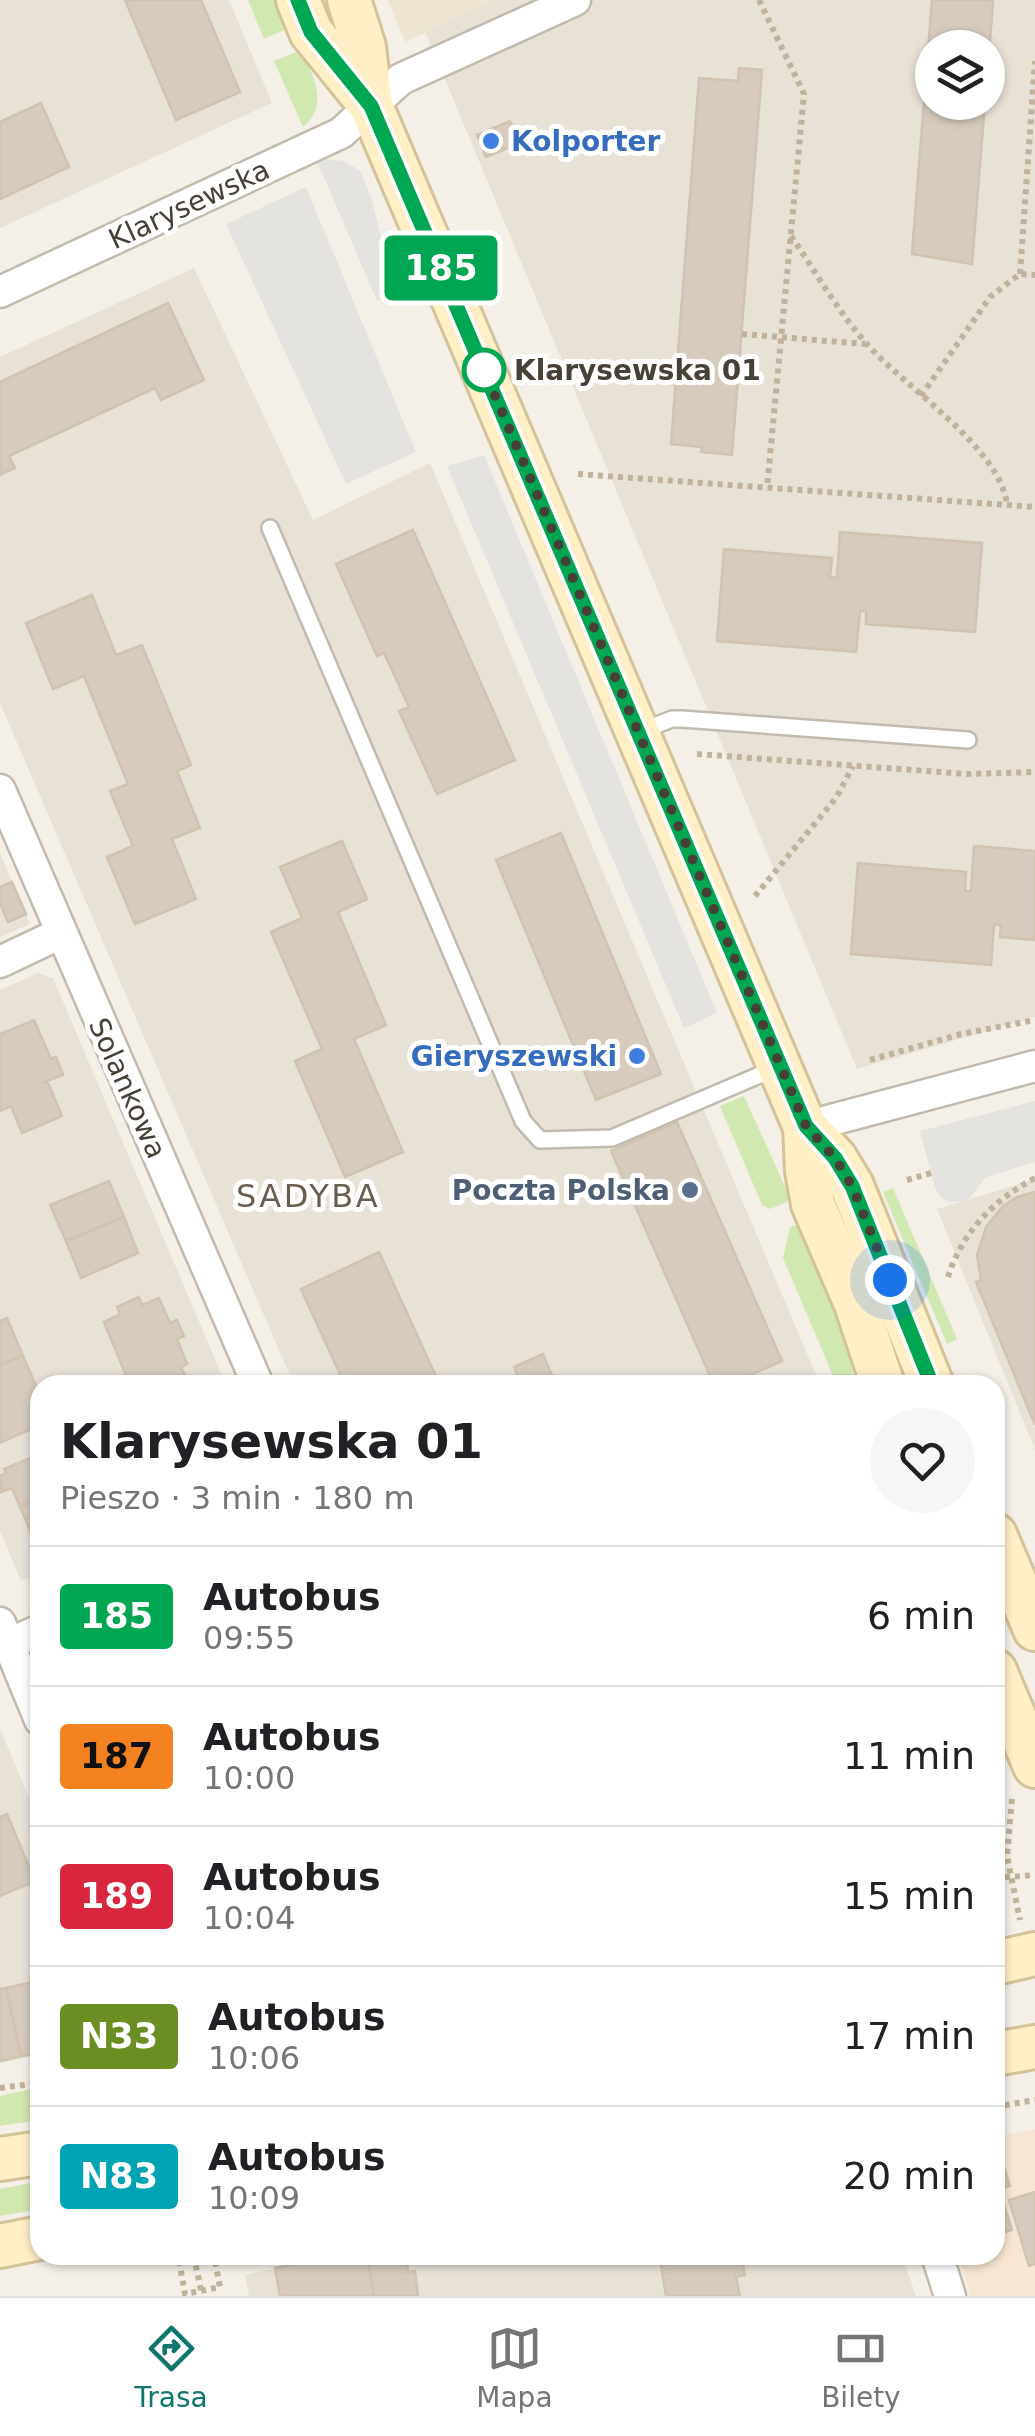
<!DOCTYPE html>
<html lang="pl">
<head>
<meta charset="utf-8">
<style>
	:root { --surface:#fff; --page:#f6f6f6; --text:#202124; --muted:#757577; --line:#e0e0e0; --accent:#0f766e }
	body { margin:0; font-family:"DejaVu Sans",sans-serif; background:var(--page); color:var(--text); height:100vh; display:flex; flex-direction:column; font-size:38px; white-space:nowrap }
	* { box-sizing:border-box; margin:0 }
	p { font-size:32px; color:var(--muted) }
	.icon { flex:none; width:55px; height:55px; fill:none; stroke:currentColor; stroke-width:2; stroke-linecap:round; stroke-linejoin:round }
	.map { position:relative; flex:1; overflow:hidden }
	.details { position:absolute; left:30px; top:1375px; width:975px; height:890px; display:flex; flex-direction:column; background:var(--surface); border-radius:30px; box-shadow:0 2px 8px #0004 }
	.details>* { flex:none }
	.badge { padding:0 20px; border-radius:8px; font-size:35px; line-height:65px }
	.fabs { position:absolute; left:915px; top:30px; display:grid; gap:20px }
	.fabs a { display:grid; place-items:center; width:90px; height:90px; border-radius:50%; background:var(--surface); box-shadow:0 2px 8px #0004; font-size:50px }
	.you { position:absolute; width:50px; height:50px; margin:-25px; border:8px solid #fff; border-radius:50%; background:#1a73e8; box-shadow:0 0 0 15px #1a73e833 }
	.map>.badge { position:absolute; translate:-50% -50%; box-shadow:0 0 0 5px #fff }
	.round { display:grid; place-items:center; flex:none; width:105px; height:105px; border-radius:52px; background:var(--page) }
	.overview { display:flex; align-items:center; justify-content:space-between; height:170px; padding:0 30px }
	h1 { font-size:48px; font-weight:700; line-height:75px }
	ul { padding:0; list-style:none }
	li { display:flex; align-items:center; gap:30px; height:140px; padding:0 30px; border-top:2px solid var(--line) }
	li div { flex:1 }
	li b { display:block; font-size:38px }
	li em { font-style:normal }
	li .badge { min-width:110px; font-weight:700; text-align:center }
	.tabs { display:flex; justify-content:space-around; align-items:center; height:140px; border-top:2px solid var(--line); background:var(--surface); font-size:28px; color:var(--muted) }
	.tabs a { display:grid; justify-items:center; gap:5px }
	.tabs .on { color:var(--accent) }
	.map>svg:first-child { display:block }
	.residential { fill:#e8e1d6; fill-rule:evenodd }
	.commercial { fill:#f6e6d3 }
	.education { fill:#ede4d2 }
	.green { fill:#d1e8b0 }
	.parking { fill:#e5e3df }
	.building { fill:#d6cbbd; stroke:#d0c3b0; stroke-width:2.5 }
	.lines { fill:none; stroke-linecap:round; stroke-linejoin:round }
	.lane-casing { stroke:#c2baad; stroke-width:20 }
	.street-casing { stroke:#c2baad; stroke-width:35 }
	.secondary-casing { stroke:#d4c298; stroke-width:48 }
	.path { stroke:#c1b29b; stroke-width:6; stroke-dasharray:5 5; stroke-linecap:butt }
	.lane { stroke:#fff; stroke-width:15 }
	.street { stroke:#fff; stroke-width:30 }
	.secondary { stroke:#ffefc7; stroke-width:42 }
	.path-bridge { stroke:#c1b29b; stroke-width:6; stroke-dasharray:5 5; stroke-linecap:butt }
	.line-casing { stroke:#fff; stroke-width:22 }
	.line { stroke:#00a651; stroke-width:15 }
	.walk { stroke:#474036; stroke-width:10; stroke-dasharray:0 18 }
	.shop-dot { fill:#3f7fe0; stroke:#fff; stroke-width:4 }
	.stop-dot { fill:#fff; stroke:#00a651; stroke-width:5 }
	.service-dot { fill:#5c6f8a; stroke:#fff; stroke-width:4 }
	.labels { text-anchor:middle; stroke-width:10; stroke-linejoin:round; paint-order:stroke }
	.shop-label { font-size:28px; font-weight:bold; fill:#366cbe; stroke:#fff; text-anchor:start }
	.street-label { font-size:28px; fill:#474036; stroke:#fff }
	.stop-label { font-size:28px; font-weight:bold; fill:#474036; stroke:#fff; text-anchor:start }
	.service-label { font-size:28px; font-weight:bold; fill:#4e5e75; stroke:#fff; text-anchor:end }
	.quarter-label { font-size:32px; letter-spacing:2.5px; fill:#6a5d4d; stroke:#fff }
</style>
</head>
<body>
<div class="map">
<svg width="1035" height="2296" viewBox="0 0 1035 2296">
	<rect width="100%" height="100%" fill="#f4f0e8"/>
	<g class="residential">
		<polygon points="0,0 229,0 272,103 0,228"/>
		<path d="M 412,0 L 1035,0 L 1035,1017 L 857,1069 ZM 932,48 L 988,48 L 988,102 L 932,102 Z"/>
		<polygon points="194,268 313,520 430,463 819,1382 811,1385 294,1385 0,703 0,357"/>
		<polygon points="0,853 30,924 0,937"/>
		<polygon points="38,973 53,978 226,1385 40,1385 40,1574 21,1581 0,1531 0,990"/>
		<polygon points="1035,1179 1035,1450 937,1209"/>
		<polygon points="0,1729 40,1823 40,2055 0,2063"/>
		<polygon points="336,2255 902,2255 916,2296 249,2296 245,2275"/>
	</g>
	<polygon class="commercial" points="1035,2129 1035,2296 971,2296 958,2255 995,2255 995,2137"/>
	<polygon class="education" points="388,0 496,0 405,42"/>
	<g class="green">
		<polygon points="248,0 282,0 293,26 264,39"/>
		<path d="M 301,50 C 313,76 330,104 303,127 L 274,61 Z"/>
		<polygon points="744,1096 791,1200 770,1209 762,1205 720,1106"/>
		<polygon points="893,1188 957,1339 947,1344 883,1192"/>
		<polygon points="802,1223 848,1338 854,1385 837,1385 783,1258 790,1227"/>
		<polygon points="31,2089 40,2090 40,2120 0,2126 0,2096"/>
		<polygon points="40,2181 40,2209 0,2216 0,2189"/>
	</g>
	<g class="parking">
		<polygon points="327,159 344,161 360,171 371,196 395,294 377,301 317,161"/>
		<polygon points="306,187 416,452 346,484 226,224"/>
		<polygon points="484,455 717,1013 684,1028 447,466"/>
		<polygon points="1035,1101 1035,1162 986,1177 967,1201 948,1202 940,1196 935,1188 920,1131"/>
	</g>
	<g class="building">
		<polygon points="125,0 201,0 240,92 176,120"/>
		<polygon points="932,0 993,0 988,70 988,48 932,48 932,102 985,102 972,264 912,254"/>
		<polygon points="739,68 762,70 732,455 701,452 702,447 671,444 699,78 738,81"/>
		<polygon points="41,103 69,167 0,199 0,122"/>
		<polygon points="510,121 519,143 503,150 494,128"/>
		<polygon points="494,128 503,150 486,157 477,135"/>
		<polygon points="168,303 204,380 161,400 155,388 9,456 15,468 0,475 0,382"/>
		<polygon points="413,530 515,760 437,794 399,711 409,707 384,653 377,656 336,564"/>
		<polygon points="840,532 982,543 975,632 866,624 866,611 860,611 856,652 717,641 724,549 832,558 830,577 837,578"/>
		<polygon points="92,595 116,655 142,645 191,765 177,771 200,828 172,839 196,899 135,924 107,857 133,846 110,791 128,784 84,676 53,689 26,623"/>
		<polygon points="561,833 661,1074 596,1100 496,860"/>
		<polygon points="342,841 367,899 338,912 386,1025 354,1039 403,1152 345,1177 295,1061 322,1049 271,932 302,918 280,867"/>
		<polygon points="974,846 1035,851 1035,940 1000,937 1001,925 994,925 991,965 851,954 858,863 966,872 965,891 971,891"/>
		<polygon points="12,882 26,914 8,922 0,903 0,887"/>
		<polygon points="34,1020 51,1059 56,1057 63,1075 44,1082 48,1083 62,1116 22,1133 11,1106 0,1111 0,1034"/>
		<polygon points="677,1122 782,1361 728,1385 714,1385 611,1151"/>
		<polygon points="109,1181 124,1217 66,1241 50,1205"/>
		<polygon points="1035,1192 1035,1425 976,1282 981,1280 977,1255 986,1227 1003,1206 1017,1197"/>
		<polygon points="124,1217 138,1253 81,1278 66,1241"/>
		<polygon points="379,1252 440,1385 345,1385 301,1289"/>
		<polygon points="139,1297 142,1305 159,1298 170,1323 177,1320 184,1336 177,1339 187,1364 181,1367 189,1384 130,1385 104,1322 120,1314 117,1307"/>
		<polygon points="7,1318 23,1356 0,1365 0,1321"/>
		<polygon points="543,1354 556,1385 521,1385 514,1367"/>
		<polygon points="23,1356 40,1395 40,1425 0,1443 0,1365"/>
		<polygon points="40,1454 40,1498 20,1507 12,1488 1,1492 0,1476 6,1473 4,1469"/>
		<polygon points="40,1498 40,1540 35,1542 20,1507"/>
		<polygon points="7,1814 35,1881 0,1896 0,1817"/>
		<polygon points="40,1959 40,2053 21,2056 6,1988 37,1981 33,1960"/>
		<polygon points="6,1988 21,2056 0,2061 0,1989"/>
		<polygon points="995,2140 1010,2186 999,2189 1003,2202 995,2204"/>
		<polygon points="1035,2192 1035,2264 1029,2266 1009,2200"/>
		<polygon points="1003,2202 1012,2230 995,2235 995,2204"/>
		<polygon points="340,2255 367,2255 374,2296 280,2296 275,2268"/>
		<polygon points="379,2255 411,2255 406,2256 408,2272 415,2271 418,2296 374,2296 368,2260 380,2258"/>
		<polygon points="694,2255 741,2255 745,2275 736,2277 740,2296 666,2296 661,2265 695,2259"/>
	</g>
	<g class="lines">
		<g class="lane-casing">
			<g id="lane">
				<polyline points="270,528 523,1121 540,1140 612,1138 776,1068"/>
				<polyline points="641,731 672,719 682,719 968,740"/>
			</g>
		</g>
		<g class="street-casing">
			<g id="street">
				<polyline points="0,292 341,133 401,79 575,0"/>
				<polyline points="0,790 258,1385"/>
				<polyline points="0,962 61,933"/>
				<polyline points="805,1127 1035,1066"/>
				<polyline points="0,1623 40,1720"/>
				<polyline points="9,1644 40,1630"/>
				<polyline points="937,2255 950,2296"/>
			</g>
		</g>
		<g class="secondary-casing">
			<g id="secondary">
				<polyline points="298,0 311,32 371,106"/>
				<polyline points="349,0 364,47 371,106 805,1127 835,1158 852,1186 932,1385"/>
				<polyline points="805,1127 807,1171 813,1204 856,1304 883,1385"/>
				<polyline points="995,1535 1035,1629"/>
				<polyline points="995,1671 1035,1766"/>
				<polyline points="995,1963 1035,1954"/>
				<polyline points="995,2054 1035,2047"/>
				<polyline points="0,2159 40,2153"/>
				<polyline points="0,2246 40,2238"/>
			</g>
		</g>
		<g class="path">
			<polyline points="759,0 804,94 767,488"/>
			<path d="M 791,236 C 816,272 838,312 867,344 C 904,387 1001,448 1007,505"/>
			<polyline points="1020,274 1035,61"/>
			<polyline points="742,334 865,344"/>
			<polyline points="921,396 990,297 1020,274 1035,275"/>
			<polyline points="578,474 1035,507"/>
			<polyline points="697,754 967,774 1035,772"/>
			<polyline points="755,896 836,798 853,766"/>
			<polyline points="870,1060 961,1034 1035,1020"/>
			<polyline points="907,1180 931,1173"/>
			<path d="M 948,1277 C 962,1232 994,1200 1035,1178"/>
			<polyline points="1012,1799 1007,1856 1020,1920"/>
			<polyline points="995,1878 1035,1875"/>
			<polyline points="0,2088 40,2083"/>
			<polyline points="995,2107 1035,2100"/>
			<polyline points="201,2290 194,2257 179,2260 185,2294 220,2287 214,2255"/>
		</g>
		<use href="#lane" class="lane"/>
		<use href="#street" class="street"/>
		<use href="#secondary" class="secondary"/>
		<polyline class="path-bridge" points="196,2255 197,2260"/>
	</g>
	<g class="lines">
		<g class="line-casing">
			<polyline id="line" points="298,0 311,32 371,106 806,1126 835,1158 852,1186 932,1385"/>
		</g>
		<use href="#line" class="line"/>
		<polyline class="walk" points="484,370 479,358 806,1126 835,1158 852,1186 890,1280"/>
	</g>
	<g class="shop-dot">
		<circle cx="491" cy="141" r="10"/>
		<circle cx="637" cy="1056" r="10"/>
	</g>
	<circle class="stop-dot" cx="484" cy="370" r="20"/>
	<circle class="service-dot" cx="690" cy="1190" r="10"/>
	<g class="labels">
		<g class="shop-label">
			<text x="511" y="151">Kolporter</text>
			<text x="617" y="1066" text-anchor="end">Gieryszewski</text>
		</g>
		<g class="street-label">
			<text transform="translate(189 204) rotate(-25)" y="10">Klarysewska</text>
			<text transform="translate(128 1088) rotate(66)" y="10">Solankowa</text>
		</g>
		<g class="stop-label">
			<text x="514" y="380">Klarysewska 01</text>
		</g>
		<g class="service-label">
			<text x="670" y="1200">Poczta Polska</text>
		</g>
		<g class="quarter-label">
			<text x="308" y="1207">SADYBA</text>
		</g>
	</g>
</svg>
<div class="fabs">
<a><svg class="icon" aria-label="layers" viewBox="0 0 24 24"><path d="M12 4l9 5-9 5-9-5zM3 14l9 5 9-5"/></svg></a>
</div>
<div class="you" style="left:890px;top:1280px"></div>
<b class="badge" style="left:441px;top:268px;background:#00a651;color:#fff">185</b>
<section class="details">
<div class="overview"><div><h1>Klarysewska 01</h1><p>Pieszo · 3 min · 180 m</p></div><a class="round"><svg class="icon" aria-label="heart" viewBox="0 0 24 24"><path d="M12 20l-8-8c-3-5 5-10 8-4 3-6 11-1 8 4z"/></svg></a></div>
<ul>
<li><span class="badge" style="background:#00a651;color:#fff">185</span><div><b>Autobus</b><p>09:55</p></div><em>6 min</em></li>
<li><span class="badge" style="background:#f58220;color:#111">187</span><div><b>Autobus</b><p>10:00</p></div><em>11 min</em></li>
<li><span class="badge" style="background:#d7263d;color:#fff">189</span><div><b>Autobus</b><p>10:04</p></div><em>15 min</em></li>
<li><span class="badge" style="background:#6b8e23;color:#fff">N33</span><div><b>Autobus</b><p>10:06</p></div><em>17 min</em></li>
<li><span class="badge" style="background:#00a3b4;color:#fff">N83</span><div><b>Autobus</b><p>10:09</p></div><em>20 min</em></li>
</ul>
</section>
</div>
<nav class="tabs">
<a class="on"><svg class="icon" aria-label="directions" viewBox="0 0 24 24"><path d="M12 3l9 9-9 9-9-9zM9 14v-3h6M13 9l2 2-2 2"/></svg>Trasa</a>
<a><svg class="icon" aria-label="map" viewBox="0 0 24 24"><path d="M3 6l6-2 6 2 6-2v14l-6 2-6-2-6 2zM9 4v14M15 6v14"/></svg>Mapa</a>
<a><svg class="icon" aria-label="tickets" viewBox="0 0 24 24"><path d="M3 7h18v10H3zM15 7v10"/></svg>Bilety</a>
</nav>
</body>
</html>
